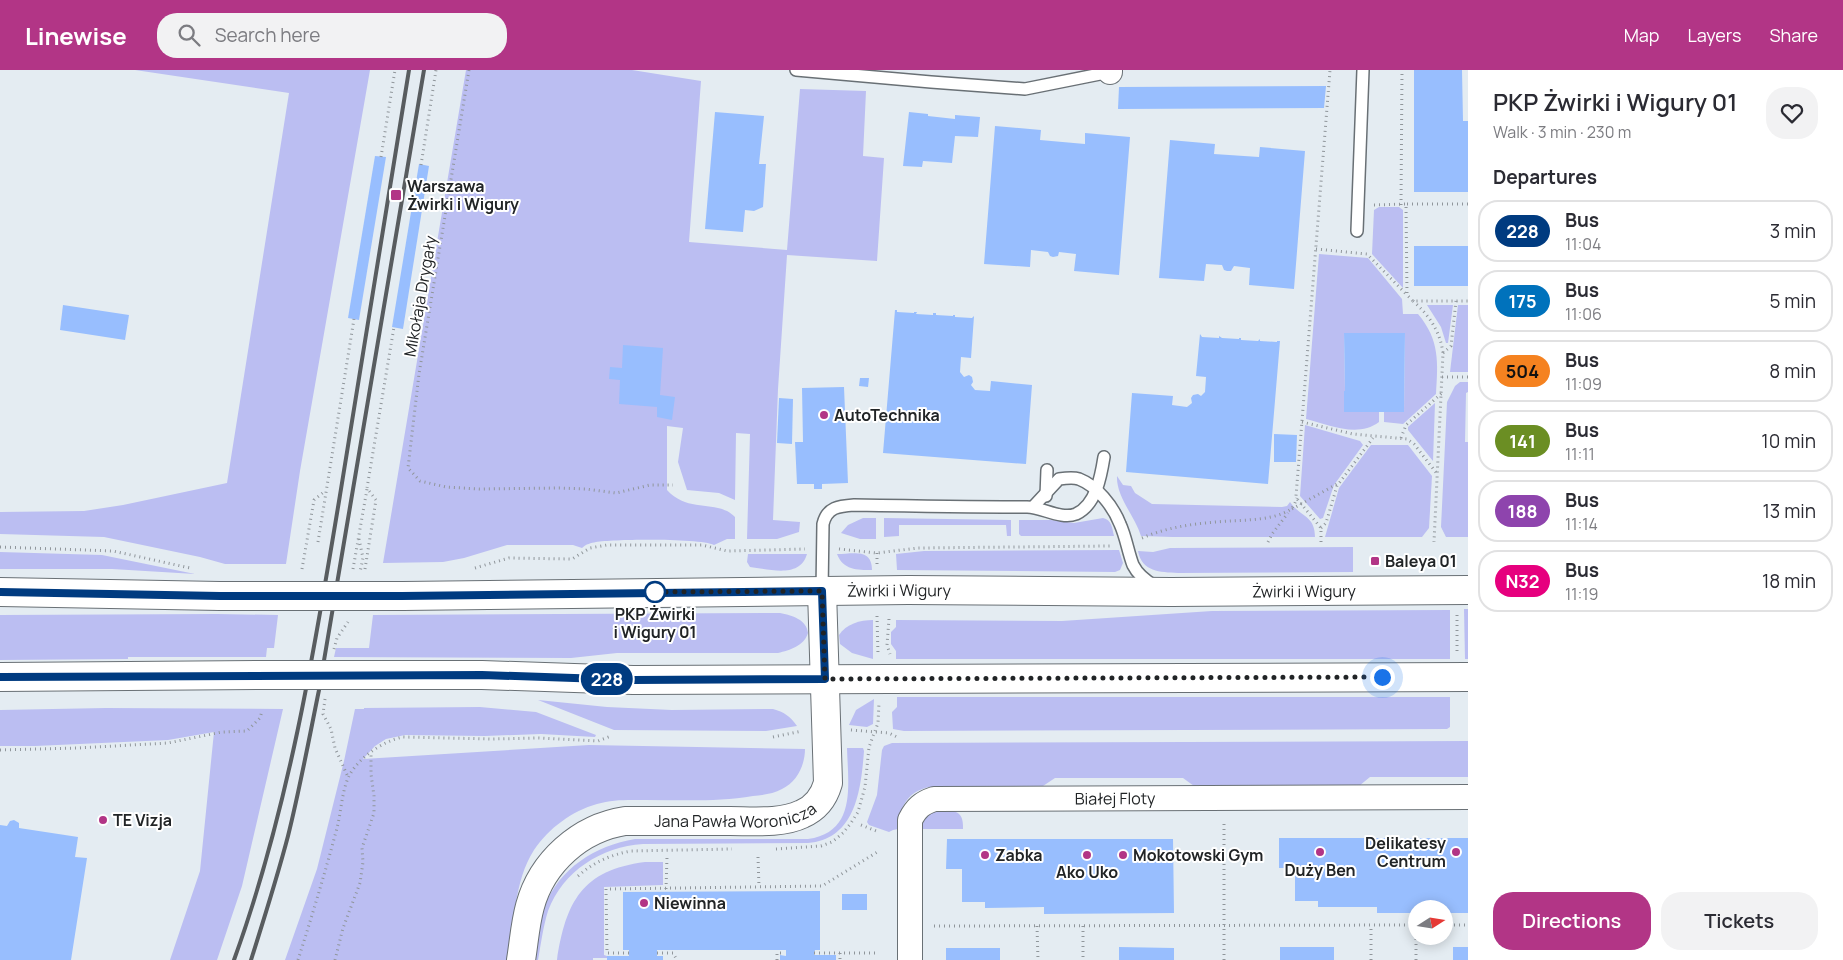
<!DOCTYPE html>
<html lang="en">
<head>
<meta charset="utf-8">
<style>
	:root { --surface:#fff; --page:#f2f2f3; --text:#2b2b33; --muted:#7c7c81; --line:#e1e1e2; --accent:#b23586 }
	body { margin:0; font-family:Manrope,sans-serif; background:var(--page); color:var(--text); height:100vh; display:flex; flex-direction:column; font-size:19px; white-space:nowrap }
	* { box-sizing:border-box; margin:0 }
	p { font-size:16px; color:var(--muted) }
	.icon { flex:none; width:28px; height:28px; fill:none; stroke:currentColor; stroke-width:2; stroke-linecap:round; stroke-linejoin:round }
	.map { position:relative; flex:1; overflow:hidden }
	.drawer { display:flex; flex-direction:column; background:var(--surface); width:375px }
	.drawer>* { flex:none }
	.badge { padding:0 10px; border-radius:16px; font-size:18px; line-height:32px }
	.needle { width:32px; rotate:78deg }
	.controls { position:absolute; left:1408px; top:830px; display:grid; gap:10px }
	.controls a { display:grid; place-items:center; width:45px; height:45px; border-radius:50%; background:var(--surface); box-shadow:0 2px 12px #0003; font-size:25px }
	.you { position:absolute; width:25px; height:25px; margin:-12px; border:4px solid #fff; border-radius:50%; background:#1a73e8; box-shadow:0 0 0 8px #1a73e833 }
	.map>.badge { position:absolute; translate:-50% -50%; box-shadow:0 0 0 2px #fff }
	h2 { padding:0 25px; font-size:19px; line-height:45px }
	.round { display:grid; place-items:center; flex:none; width:52px; height:52px; border-radius:20px; background:var(--page) }
	.headline { display:flex; align-items:center; justify-content:space-between; height:85px; padding:0 25px }
	h1 { font-size:24px; font-weight:600; line-height:38px }
	.primary-button { display:flex; gap:10px; margin-top:auto; padding:10px 25px }
	.primary-button a { flex:1; height:58px; border-radius:20px; background:var(--accent); color:#fff; font-size:20px; font-weight:600; line-height:58px; text-align:center }
	.primary-button a+a { background:var(--page); color:var(--text) }
	ul { padding:0; list-style:none }
	li { display:flex; align-items:center; gap:15px; height:62px; margin:0 10px 8px; padding:0 15px; border:2px solid var(--line); border-radius:20px }
	li div { flex:1 }
	li b { display:block; font-size:19px }
	li em { font-style:normal }
	li .badge { min-width:55px; font-weight:700; text-align:center }
	header { display:flex; align-items:center; gap:30px; box-sizing:border-box; height:70px; padding:0 25px; background:var(--accent); color:#fff }
	header strong { font-size:24px }
	nav { display:flex; gap:28px; margin-inline-start:auto; font-size:18px }
	.search { width:350px; height:45px; background:var(--page); display:flex; align-items:center; gap:12px; box-sizing:border-box; padding:0 18px; border-radius:20px; color:var(--muted); font-size:19px }
	main { display:flex; flex:1; min-height:0 }
	.map>svg:first-child { display:block }
	.green { fill:#bbbef2 }
	.building { fill:#98befe }
	.lines { fill:none; stroke-linecap:round; stroke-linejoin:round }
	.lane-casing { stroke:#697075; stroke-width:14 }
	.street-casing { stroke:#697075; stroke-width:26 }
	.secondary-casing { stroke:#697075; stroke-width:30 }
	.path { stroke:#90969b; stroke-width:3; stroke-dasharray:1 4; stroke-linecap:butt }
	.lane { stroke:#fff; stroke-width:11 }
	.street { stroke:#fff; stroke-width:24 }
	.secondary { stroke:#fff; stroke-width:28 }
	.rail { stroke:#585c5f; stroke-width:4 }
	.secondary-bridge-casing { stroke:#697075; stroke-width:30; stroke-linecap:butt }
	.secondary-bridge { stroke:#fff; stroke-width:28 }
	.line-casing { stroke:#fff; stroke-width:11 }
	.line { stroke:#003b80; stroke-width:8 }
	.walk { stroke:#212426; stroke-width:5; stroke-dasharray:0 9 }
	.poi-dot { fill:#b23586; stroke:#fff; stroke-width:2 }
	.stop-dot { fill:#fff; stroke:#003b80; stroke-width:2.5 }
	.labels { text-anchor:middle; stroke-width:4; stroke-linejoin:round; paint-order:stroke }
	.poi-label { font-size:16px; font-weight:bold; fill:#212426; stroke:#fff; text-anchor:start }
	.street-label { font-size:16px; fill:#212426; stroke:#fff }
	.stop-label { font-size:16px; font-weight:bold; fill:#212426; stroke:#fff }
</style>
</head>
<body>
<header>
<strong>Linewise</strong>
<div class="search"><svg class="icon" aria-label="search" viewBox="0 0 24 24"><circle cx="10" cy="10" r="6"/><path d="M15 15l6 6"/></svg>Search here</div>
<nav><a>Map</a><a>Layers</a><a>Share</a></nav>
</header>
<main>
<div class="map">
<svg width="1468" height="890" viewBox="0 0 1468 890">
	<rect width="100%" height="100%" fill="#e4ecf2"/>
	<g class="green">
		<polygon points="135,0 370,0 300,401 286,494 225,494 200,487 104,467 0,464 0,442 84,441 123,435 227,413 289,23"/>
		<path d="M 466,0 L 632,0 L 701,11 L 689,172 L 787,180 L 800,19 L 866,21 L 863,86 L 884,88 L 877,191 L 787,185 L 778,319 L 773,450 L 800,452 L 799,462 L 777,469 L 747,469 L 750,364 L 736,363 L 735,430 L 719,423 L 687,420 L 678,392 L 683,358 L 667,356 L 667,420 C 689,444 718,429 735,447 L 735,469 L 727,469 L 714,475 C 701,468 614,469 596,472 C 591,473 586,474 582,478 L 573,475 L 507,475 L 464,488 L 443,492 L 383,493 Z"/>
		<polygon points="1379,137 1399,137 1403,140 1403,218 1372,184 1374,140"/>
		<path d="M 1319,184 L 1368,188 L 1402,229 L 1403,244 L 1418,244 C 1440,270 1438,293 1436,324 L 1403,354 L 1384,352 L 1384,342 L 1404,342 L 1405,263 L 1344,263 L 1345,321 L 1344,342 L 1379,342 L 1379,352 C 1358,368 1329,355 1306,349 Z"/>
		<polygon points="1427,235 1453,235 1448,273 1446,273 1441,257"/>
		<polygon points="1458,235 1468,235 1468,302 1450,302"/>
		<polygon points="1460,312 1468,312 1468,322 1466,323 1465,372 1468,372 1468,467 1446,467 1441,457 1447,332 1455,316"/>
		<polygon points="1435,333 1433,391 1408,360 1408,357"/>
		<polygon points="1305,355 1360,371 1363,375 1334,415 1323,448 1320,449 1300,426"/>
		<polygon points="1371,375 1408,375 1432,406 1429,458 1422,467 1325,467 1339,418"/>
		<path d="M 1117,406 L 1123,415 L 1131,416 L 1135,423 L 1152,434 L 1282,437 L 1287,436 L 1290,432 C 1300,447 1315,445 1315,467 L 1172,467 L 1141,466 C 1135,446 1116,427 1117,406 Z"/>
		<polygon points="863,448 876,448 876,469 860,469 841,463 848,455"/>
		<polygon points="884,448 1011,450 1011,466 1007,466 1006,455 899,455 899,466 884,467"/>
		<path d="M 1103,448 C 1112,450 1112,458 1114,466 L 1021,466 L 1019,464 L 1019,450 L 1051,450 L 1074,453 Z"/>
		<path d="M 1353,477 L 1353,502 L 1178,503 C 1160,502 1142,502 1138,481 L 1153,482 L 1170,478 Z"/>
		<polygon points="1119,480 1123,493 1120,500 1115,502 897,500 896,484 924,481"/>
		<polygon points="0,482 102,485 195,504 112,499 0,499"/>
		<path d="M 748,484 L 807,484 C 800,509 769,499 750,497 L 747,492 Z"/>
		<path d="M 837,484 C 853,484 872,478 872,500 C 857,500 843,500 837,484 Z"/>
		<polygon points="1464,539 1468,539 1468,589 1465,589"/>
		<polygon points="1450,540 1450,589 896,589 896,581 891,574 891,562 896,557 896,550 1062,551 1212,541"/>
		<path d="M 780,543 C 792,545 807,550 808,563 C 804,576 790,580 778,583 L 617,583 L 571,588 L 334,587 L 336,578 L 369,578 L 373,545 Z"/>
		<polygon points="217,544 278,545 274,578 267,578 266,587 128,587 128,589 0,590 0,545"/>
		<path d="M 873,550 L 873,589 L 852,583 L 840,574 L 839,565 C 846,554 860,550 873,550 Z"/>
		<polygon points="897,627 1450,627 1450,657 1447,659 904,661 893,659 892,642 897,637"/>
		<polygon points="874,629 873,654 867,657 849,655 856,640"/>
		<path d="M 538,630 L 607,637 L 672,640 L 773,639 C 784,642 790,646 797,656 L 766,661 L 614,660 Z"/>
		<path d="M 480,637 L 536,642 L 596,665 L 595,667 L 541,664 L 485,666 L 405,665 L 386,669 L 375,676 L 363,689 L 589,675 L 805,679 C 805,695 797,712 782,719 C 773,724 762,725 753,726 C 718,732 682,730 646,730 C 630,730 613,729 597,734 C 572,741 549,758 534,780 C 514,811 514,854 509,890 L 285,890 L 317,799 L 344,691 L 355,639 L 364,639 L 364,638 Z"/>
		<polygon points="106,638 283,639 242,816 217,890 170,890 200,801 214,662 168,670 35,676 0,676 0,640"/>
		<path d="M 1468,671 L 1468,707 L 1370,707 L 1359,716 L 1194,716 L 1183,708 L 1055,708 L 1043,716 L 929,717 C 906,722 900,738 898,759 L 893,760 L 889,762 L 869,755 L 867,752 L 877,725 L 882,680 L 884,676 L 892,673 Z"/>
		<path d="M 847,678 L 863,678 L 864,681 C 861,719 856,769 808,773 L 643,774 C 601,777 563,801 548,841 C 543,857 541,874 538,890 L 533,890 C 536,873 538,854 544,838 C 559,798 595,776 635,769 L 808,769 C 857,762 848,715 847,678 Z"/>
		<path d="M 935,740 C 952,741 964,738 963,759 L 921,759 L 925,748 Z"/>
		<path d="M 645,792 L 663,792 L 663,815 L 604,817 L 604,885 L 607,886 L 607,888 L 593,888 L 593,890 L 557,890 C 566,832 582,800 645,792 Z"/>
	</g>
	<g class="building">
		<polygon points="1414,0 1462,0 1463,51 1468,51 1468,122 1414,122"/>
		<polygon points="1326,16 1324,38 1118,39 1119,17"/>
		<polygon points="715,42 764,46 759,94 766,94 763,137 754,141 745,140 743,162 705,159"/>
		<polygon points="909,42 928,44 928,46 955,49 955,45 980,47 978,67 955,66 952,93 923,91 922,97 903,96"/>
		<polygon points="995,56 1041,60 1040,70 1085,74 1085,63 1130,67 1119,205 1074,201 1076,184 1059,182 1058,186 1053,187 1050,186 1048,182 1031,180 1030,197 984,194"/>
		<polygon points="1170,70 1215,74 1214,84 1259,87 1260,77 1305,81 1294,219 1249,215 1250,198 1234,196 1231,201 1227,201 1224,200 1222,195 1206,194 1204,211 1159,208"/>
		<polygon points="375,86 386,87 359,250 348,248"/>
		<polygon points="419,94 429,96 403,259 392,257"/>
		<rect x="1414" y="176" width="54" height="40"/>
		<polygon points="63,235 129,245 125,270 60,260"/>
		<polygon points="895,240 897,240 897,242 914,243 914,242 917,242 916,244 933,245 933,243 936,243 936,245 953,246 953,245 955,245 955,247 972,248 974,246 971,288 961,287 960,302 964,307 969,305 972,307 973,312 971,315 975,320 990,321 991,311 1032,315 1026,394 883,383"/>
		<polygon points="1344,263 1405,263 1404,342 1344,342 1344,321 1345,321"/>
		<polygon points="1200,264 1202,267 1219,268 1219,266 1222,268 1239,269 1239,268 1241,268 1241,270 1258,271 1260,269 1260,271 1277,272 1277,271 1280,271 1268,414 1126,402 1132,323 1173,326 1172,335 1187,337 1192,333 1191,328 1193,325 1198,324 1201,326 1205,322 1206,307 1196,306"/>
		<polygon points="623,275 663,278 660,325 675,327 672,350 657,347 657,337 619,334 620,310 609,309 610,297 622,298"/>
		<polygon points="860,308 869,308 868,317 859,316"/>
		<polygon points="844,317 848,413 822,414 822,419 814,419 814,414 797,414 795,372 803,372 802,318"/>
		<polygon points="779,328 793,329 792,374 777,373"/>
		<polygon points="1274,364 1297,365 1296,392 1274,392"/>
		<polygon points="14,750 19,753 19,758 78,767 75,787 87,788 71,890 0,890 0,755 7,756 10,751"/>
		<polygon points="1279,768 1468,768 1468,843 1444,843 1444,839 1416,839 1416,843 1377,843 1377,837 1318,837 1318,831 1295,831 1295,798 1279,798"/>
		<polygon points="947,769 1173,769 1174,843 1044,844 1044,837 985,838 985,832 962,832 962,799 946,799"/>
		<polygon points="820,821 820,880 815,880 814,885 836,885 836,890 780,890 780,885 786,886 786,880 657,880 657,886 663,886 663,890 607,890 607,886 629,886 629,880 623,880 623,822"/>
		<rect x="842" y="824" width="25" height="16"/>
		<polygon points="1119,877 1174,878 1174,890 1119,890"/>
		<rect x="1280" y="877" width="54" height="13"/>
		<rect x="1453" y="877" width="15" height="13"/>
		<rect x="946" y="878" width="54" height="12"/>
	</g>
	<g class="lines">
		<g class="lane-casing">
			<g id="lane">
				<polyline points="796,0 931,12 1025,19 1110,2"/>
				<polyline points="1357,161 1363,0"/>
				<polyline points="1046,426 1047,400"/>
				<path d="M 1033,437 L 1059,409 C 1066,408 1073,407 1079,409 C 1097,416 1113,436 1120,454 C 1126,467 1128,482 1133,495 C 1138,505 1146,511 1155,516"/>
				<path d="M 822,521 L 823,454 C 827,437 839,436 854,435 C 912,436 970,437 1027,437 C 1042,437 1061,450 1076,444 C 1096,435 1101,406 1104,387"/>
			</g>
		</g>
		<g class="street-casing">
			<g id="street">
				<polyline points="1110,2 1110,0"/>
				<path id="s1" d="M 910,890 L 910,750 C 916,738 922,733 934,729 L 1468,727"/>
			</g>
		</g>
		<g class="secondary-casing">
			<g id="secondary">
				<polyline points="0,522 220,526"/>
				<path id="s2" d="M 403,526 L 908,520 L 1171,522 L 1468,520"/>
				<polyline points="331,605 482,605 633,610 1468,607"/>
				<polyline points="0,607 264,605"/>
				<path id="s3" d="M 521,890 C 524,872 525,854 530,836 C 542,792 580,758 625,751 C 660,751 695,751 730,751 C 752,751 781,754 802,744 C 816,738 824,727 828,713 L 822,521"/>
			</g>
		</g>
		<g class="path">
			<polyline points="469,0 419,304 408,398 420,411 446,417 479,419 559,418 586,419 616,423 650,415 673,415"/>
			<polyline points="381,87 395,0"/>
			<polyline points="421,95 436,0"/>
			<polyline points="1468,134 1406,134 1407,225 1413,231 1468,231"/>
			<polyline points="1374,135 1406,134"/>
			<polyline points="1401,135 1402,0"/>
			<polyline points="1316,179 1367,184 1407,225"/>
			<path d="M 1413,231 C 1429,245 1440,261 1443,283 L 1434,472"/>
			<polyline points="1443,283 1451,276 1456,231"/>
			<polyline points="1442,307 1468,307"/>
			<polyline points="1302,352 1353,364 1407,369 1414,374 1438,405"/>
			<polyline points="1401,368 1406,355 1442,323"/>
			<polyline points="1292,439 1337,414"/>
			<polyline points="1321,458 1326,453 1337,416 1373,368"/>
			<path d="M 1142,468 C 1170,456 1199,453 1229,451 C 1247,450 1269,450 1286,442 C 1293,439 1294,435 1297,428"/>
			<polyline points="359,469 363,488 360,502"/>
			<polyline points="318,472 354,249"/>
			<polyline points="1268,472 1272,464 1288,443"/>
			<polyline points="1321,472 1321,458 1298,430 1296,426 1330,0"/>
			<polyline points="0,477 113,481 190,498"/>
			<polyline points="839,479 877,483 918,478 1110,476"/>
			<polyline points="877,483 877,494"/>
			<polyline points="475,498 509,488 572,489 590,478 607,475 702,475 727,481 805,479"/>
			<polyline points="302,499 314,430 325,421"/>
			<polyline points="353,499 367,419"/>
			<polyline points="365,499 376,430 367,418 394,257"/>
			<polyline points="877,546 878,584"/>
			<polyline points="889,549 887,575 890,584"/>
			<polyline points="334,579 337,568 348,552"/>
			<polyline points="1457,581 1457,545"/>
			<polyline points="325,629 323,644 331,659 335,678 348,707"/>
			<polyline points="851,660 889,663 897,667"/>
			<polyline points="773,667 802,661"/>
			<polyline points="0,680 78,678 168,673 222,662 247,661 260,648 262,641"/>
			<polyline points="861,755 879,762"/>
			<polyline points="776,779 821,776 832,772 843,763 851,753 858,742 865,717 869,677 878,653 879,633"/>
			<polyline points="758,787 759,817"/>
			<path d="M 578,806 C 594,792 610,785 631,781 L 732,779"/>
			<polyline points="666,819 667,787"/>
			<polyline points="1444,855 1468,855"/>
			<polyline points="934,856 1416,855"/>
			<polyline points="1037,856 1038,890"/>
			<polyline points="1083,856 1083,890"/>
			<polyline points="629,883 607,883 606,819 822,816 879,781"/>
			<polyline points="657,883 673,883 677,890"/>
			<polyline points="814,883 879,883"/>
			<polyline points="840,883 840,890"/>
			<path d="M 298,890 C 312,846 325,803 337,758 C 341,743 342,720 349,706 C 359,687 383,671 403,667 L 492,669 L 539,668 L 598,671 L 611,666"/>
			<polyline points="335,890 343,858 360,813 363,792 362,778 374,743 374,726 371,704 371,683"/>
			<polyline points="777,890 777,883 785,883"/>
			<polyline points="1224,890 1224,751"/>
			<polyline points="1371,890 1371,855"/>
			<polyline points="1416,890 1416,855"/>
		</g>
		<use href="#lane" class="lane"/>
		<use href="#street" class="street"/>
		<use href="#secondary" class="secondary"/>
		<g class="rail">
			<path d="M 234,890 C 289,738 315,577 341,419 C 364,279 386,140 409,0"/>
			<path d="M 251,890 C 264,849 277,808 288,766 C 300,718 309,669 319,620 L 424,0"/>
		</g>
		<g class="secondary-bridge-casing">
			<g id="secondary-bridge">
				<polyline points="220,526 403,526"/>
				<polyline points="264,605 331,605"/>
			</g>
		</g>
		<use href="#secondary-bridge" class="secondary-bridge"/>
	</g>
	<g class="lines">
		<g class="line-casing">
			<polyline id="line" points="0,522 220,526 402,526 822,521 825,609 633,610 482,605 0,607"/>
		</g>
		<use href="#line" class="line"/>
		<polyline class="walk" points="655,522 647,522 822,521 825,609 1382,607"/>
	</g>
	<g class="poi-dot">
		<rect x="390" y="119" width="12" height="12" rx="2.5"/>
		<circle cx="824" cy="345" r="5"/>
		<rect x="1370" y="486" width="10" height="10" rx="2.5"/>
		<circle cx="103" cy="750" r="5"/>
		<circle cx="1320" cy="782" r="5"/>
		<circle cx="1456" cy="782" r="5"/>
		<circle cx="985" cy="785" r="5"/>
		<circle cx="1087" cy="785" r="5"/>
		<circle cx="1123" cy="785" r="5"/>
		<circle cx="644" cy="833" r="5"/>
	</g>
	<circle class="stop-dot" cx="655" cy="522" r="10"/>
	<g class="labels">
		<g class="poi-label">
			<text x="407" y="122">Warszawa<tspan x="407" dy="18">Żwirki i Wigury</tspan></text>
			<text x="834" y="351">AutoTechnika</text>
			<text x="1385" y="497">Baleya 01</text>
			<text x="113" y="756">TE Vizja</text>
			<text x="1446" y="779" text-anchor="end">Delikatesy<tspan x="1446" dy="18">Centrum</tspan></text>
			<text x="995" y="791">Zabka</text>
			<text x="1133" y="791">Mokotowski Gym</text>
			<text x="1320" y="806" text-anchor="middle">Duży Ben</text>
			<text x="1087" y="808" text-anchor="middle">Ako Uko</text>
			<text x="654" y="839">Niewinna</text>
		</g>
		<g class="street-label">
			<text transform="translate(420 226) rotate(-80)" y="6">Mikołaja Drygały</text>
			<text dy="6" stroke="none"><textPath href="#s2" startOffset="496">Żwirki i Wigury</textPath></text>
			<text dy="6" stroke="none"><textPath href="#s2" startOffset="901">Żwirki i Wigury</textPath></text>
			<text dy="6" stroke="none"><textPath href="#s1" startOffset="354">Białej Floty</textPath></text>
			<text dy="6" stroke="none"><textPath href="#s3" startOffset="300">Jana Pawła Woronicza</textPath></text>
		</g>
		<g class="stop-label">
			<text x="655" y="550">PKP Żwirki<tspan x="655" dy="18">i Wigury 01</tspan></text>
		</g>
	</g>
</svg>
<div class="controls">
<a><svg class="needle" viewBox="-14 -14 28 28"><path d="M0-13l5 13h-10z" fill="#e53935"/><path d="M0 13l5-13h-10z" fill="#7c7c81"/></svg></a>
</div>
<div class="you" style="left:1382px;top:607px"></div>
<b class="badge" style="left:607px;top:609px;background:#003b80;color:#fff">228</b>
</div>
<section class="drawer">
<div class="headline"><div><h1>PKP Żwirki i Wigury 01</h1><p>Walk · 3 min · 230 m</p></div><a class="round"><svg class="icon" aria-label="heart" viewBox="0 0 24 24"><path d="M12 20l-8-8c-3-5 5-10 8-4 3-6 11-1 8 4z"/></svg></a></div>
<h2>Departures</h2>
<ul>
<li><span class="badge" style="background:#003b80;color:#fff">228</span><div><b>Bus</b><p>11:04</p></div><em>3 min</em></li>
<li><span class="badge" style="background:#0072bc;color:#fff">175</span><div><b>Bus</b><p>11:06</p></div><em>5 min</em></li>
<li><span class="badge" style="background:#f58220;color:#111">504</span><div><b>Bus</b><p>11:09</p></div><em>8 min</em></li>
<li><span class="badge" style="background:#6b8e23;color:#fff">141</span><div><b>Bus</b><p>11:11</p></div><em>10 min</em></li>
<li><span class="badge" style="background:#8e44ad;color:#fff">188</span><div><b>Bus</b><p>11:14</p></div><em>13 min</em></li>
<li><span class="badge" style="background:#e6007e;color:#fff">N32</span><div><b>Bus</b><p>11:19</p></div><em>18 min</em></li>
</ul>
<div class="primary-button"><a>Directions</a><a>Tickets</a></div>
</section>
</main>
</body>
</html>
